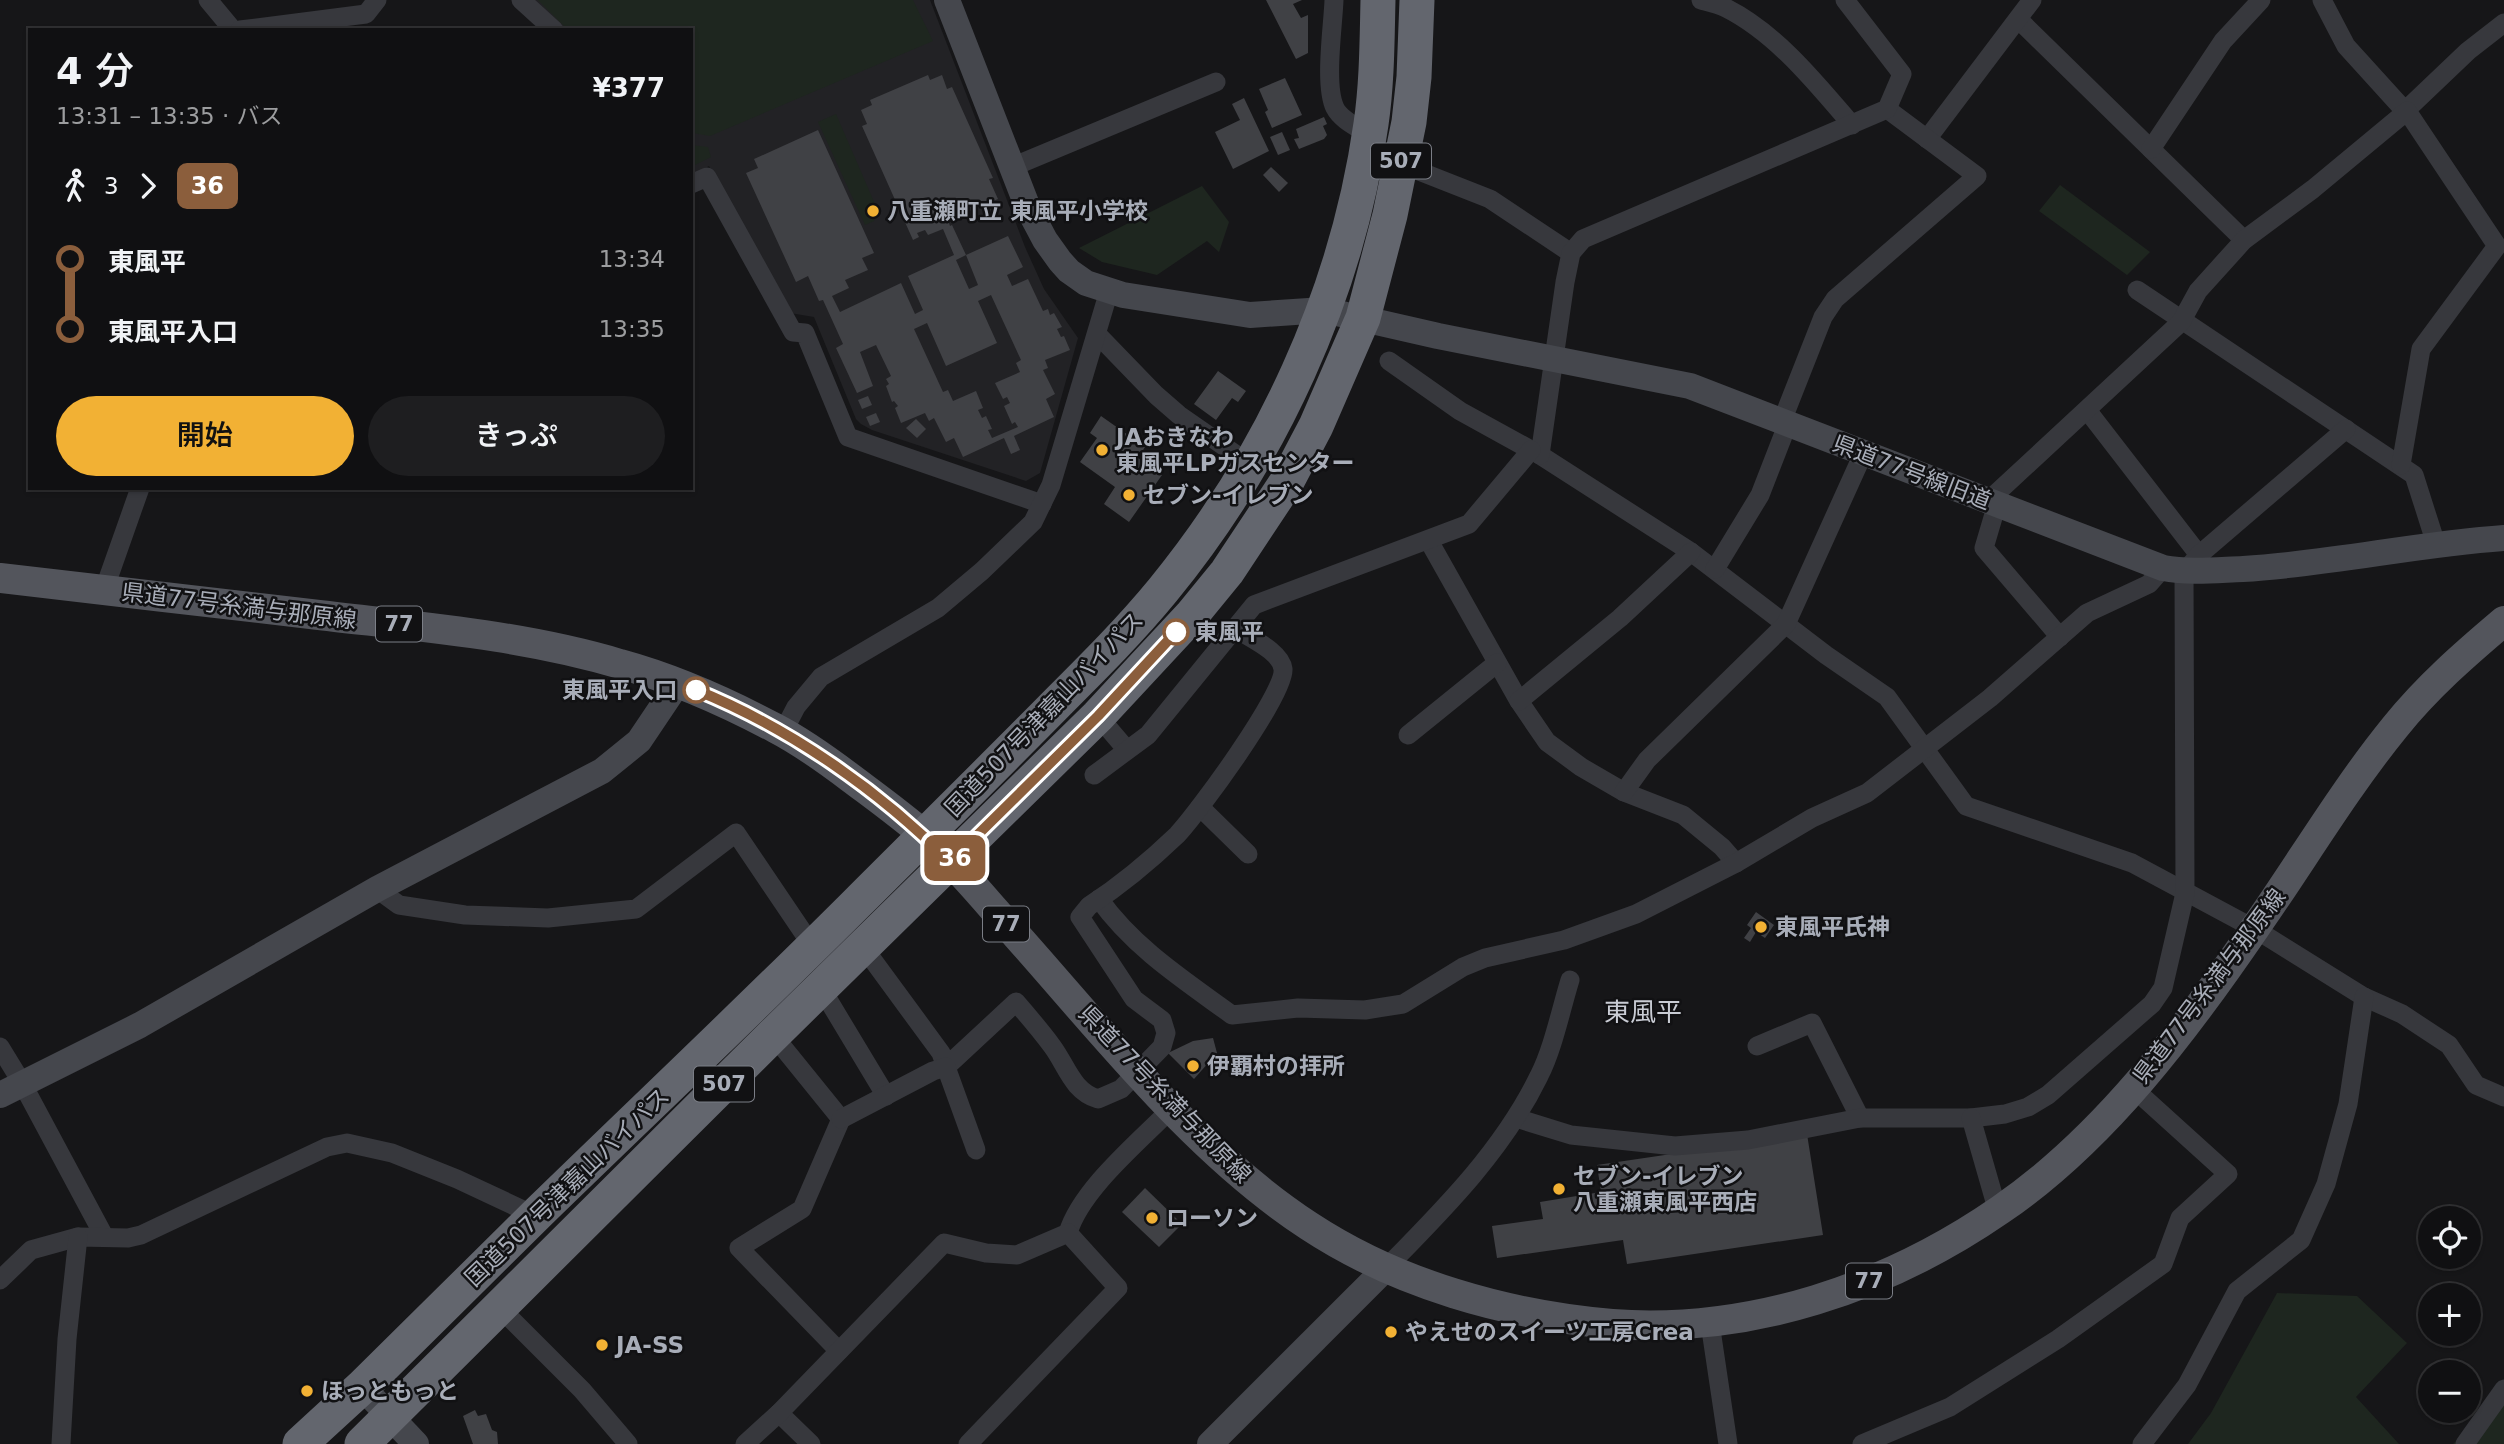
<!DOCTYPE html>
<html lang="ja">
<head>
<meta charset="utf-8">
<style>
	:root { --surface:#101012; --page:#1e1e20; --text:#f1f3f6; --muted:#9c9d9f; --line:#303032; --accent:#f2b134 }
	body { margin:0; font-family:"DejaVu Sans","Noto Sans JP",sans-serif; background:var(--page); color:var(--text); height:100vh; display:flex; flex-direction:column; font-size:26px; white-space:nowrap }
	* { box-sizing:border-box; margin:0 }
	p { font-size:23px; color:var(--muted) }
	.icon { flex:none; width:38px; height:38px; fill:none; stroke:currentColor; stroke-width:2; stroke-linecap:round; stroke-linejoin:round }
	.map { position:relative; flex:1; overflow:hidden }
	.panel { position:absolute; left:28px; top:28px; width:665px; height:462px; display:flex; flex-direction:column; background:var(--surface); border-radius:0px; box-shadow:0 2px 5px #0004,0 0 0 2px var(--line) }
	.panel>* { flex:none }
	.badge { padding:0 14px; border-radius:10px; font-size:24px; line-height:46px }
	.fabs { position:absolute; left:2418px; top:1206px; display:grid; gap:14px }
	.fabs a { display:grid; place-items:center; width:63px; height:63px; border-radius:50%; background:var(--surface); box-shadow:0 2px 5px #0004,0 0 0 2px var(--line); font-size:35px }
	.map>.badge { position:absolute; translate:-50% -50%; box-shadow:0 0 0 4px #fff }
	.legs { display:flex; align-items:center; gap:10px; height:77px; padding:0 28px; font-size:23px }
	.legs p { margin-inline-start:auto }
	.overview { display:flex; align-items:center; justify-content:space-between; height:119px; padding:0 28px }
	h1 { font-size:38px; font-weight:600; line-height:52px }
	.button { display:flex; gap:14px; margin-top:auto; padding:14px 28px }
	.button a { flex:1; height:80px; border-radius:42px; background:var(--accent); color:#111; font-size:28px; font-weight:600; line-height:80px; text-align:center }
	.button a+a { background:var(--page); color:var(--text) }
	ul { padding:0 28px; list-style:none }
	li { display:flex; align-items:center; gap:24px; height:70px; font-size:26px }
	li i { display:grid; place-items:center; width:10px; height:100%; margin:0 9px; background:currentColor }
	li i::after { content:''; width:18px; height:18px; margin:-9px; border:5px solid; border-radius:50%; background:var(--surface) }
	li p { margin-inline-start:auto }
	li:first-child i { background:linear-gradient(#0000 50%,currentColor 0) }
	li:last-child i { background:linear-gradient(currentColor 50%,#0000 0) }
	.map>svg:first-child { display:block }
	.built { fill:#222225 }
	.green { fill:#1e261f }
	.building { fill:#404145; fill-rule:evenodd }
	.lines { fill:none; stroke-linecap:round; stroke-linejoin:round }
	.street { stroke:#37383d; stroke-width:19 }
	.secondary { stroke:#45474d; stroke-width:26 }
	.primary { stroke:#53555c; stroke-width:30 }
	.highway { stroke:#63666e; stroke-width:35 }
	.line-1-casing { stroke:#fff; stroke-width:16 }
	.line-1 { stroke:#8b5e3c; stroke-width:10 }
	.poi-dot { fill:#f2b134; stroke:#111113; stroke-width:2.5 }
	.stop-1-dot { fill:#fff; stroke:#8b5e3c; stroke-width:3.5 }
	.labels { text-anchor:middle; stroke-width:5; stroke-linejoin:round; paint-order:stroke }
	.shield { fill:#111113; stroke:#7b7e86; stroke-width:2 }
	.shield-label { font-size:21px; font-weight:bold; fill:#a8adb8 }
	.poi-label { font-size:23px; font-weight:bold; fill:#a8adb8; stroke:#111113; text-anchor:start }
	.street-label { font-size:23px; fill:#a8adb8; stroke:#111113 }
	.stop-label { font-size:23px; font-weight:bold; fill:#a8adb8; stroke:#111113; text-anchor:start }
	.quarter-label { font-size:26px; fill:#c9ccd4; stroke:#111113 }
</style>
</head>
<body>
<div class="map">
<svg width="2504" height="1444" viewBox="0 0 2504 1444">
	<rect width="100%" height="100%" fill="#161618"/>
	<polygon class="built" points="532,0 930,0 1025,247 1044,289 1078,338 1040,473 1026,481 872,430 861,424 856,419 814,317 790,313 709,166 691,175 691,30 565,30"/>
	<g class="green">
		<polygon points="538,0 913,0 933,41 710,136 693,133 691,131 691,30 568,30"/>
		<polygon points="836,114 878,211 874,221 865,225 818,122"/>
		<polygon points="691,145 708,147 711,157 691,167"/>
		<polygon points="2060,185 2150,252 2127,275 2039,211"/>
		<polygon points="1202,186 1229,222 1219,252 1207,241 1157,275 1102,262 1079,248"/>
		<polygon points="2277,1293 2357,1296 2407,1343 2356,1397 2399,1444 2188,1444 2211,1413"/>
		<polygon points="2504,1392 2504,1444 2453,1444 2485,1414"/>
	</g>
	<g class="building">
		<polygon points="1266,0 1302,0 1293,4 1301,18 1308,15 1308,53 1296,59"/>
		<path d="M 928,75 L 930,80 L 942,75 L 947,89 L 952,87 L 993,178 L 989,179 L 998,199 L 948,220 L 950,226 L 952,225 L 966,255 L 956,260 L 969,289 L 978,285 L 966,255 L 1008,236 L 1023,267 L 1007,275 L 1012,286 L 1028,279 L 1043,311 L 1048,309 L 1050,315 L 1054,313 L 1062,327 L 1057,329 L 1061,337 L 1064,336 L 1070,350 L 1045,360 L 1048,368 L 1043,370 L 1055,394 L 1046,399 L 1054,417 L 1014,436 L 1020,450 L 1011,454 L 1004,438 L 963,457 L 954,438 L 946,442 L 934,418 L 929,421 L 925,413 L 901,423 L 895,408 L 898,406 L 894,401 L 892,402 L 886,386 L 889,384 L 886,379 L 891,376 L 876,345 L 860,352 L 873,386 L 857,393 L 836,348 L 843,344 L 823,300 L 819,301 L 808,276 L 796,282 L 746,173 L 758,168 L 754,159 L 818,130 L 874,253 L 862,258 L 868,270 L 845,280 L 849,288 L 832,296 L 840,312 L 901,283 L 915,314 L 923,310 L 908,276 L 954,255 L 943,229 L 928,235 L 925,230 L 917,233 L 919,237 L 913,240 L 862,126 L 867,124 L 861,110 L 872,105 L 870,100 ZM 991,295 L 1021,360 L 1016,363 L 1020,372 L 995,383 L 1003,399 L 1007,397 L 1010,403 L 1004,406 L 1012,424 L 1015,422 L 1018,427 L 992,438 L 988,430 L 992,429 L 986,416 L 982,418 L 978,410 L 983,408 L 976,391 L 953,401 L 948,390 L 943,392 L 914,329 L 927,323 L 946,366 L 997,343 L 978,301 Z"/>
		<polygon points="1285,78 1302,115 1272,128 1265,112 1268,110 1259,89"/>
		<polygon points="1244,98 1269,151 1233,169 1215,132 1240,120 1232,104"/>
		<polygon points="1324,117 1327,124 1323,126 1327,135 1324,139 1299,149 1294,139 1299,138 1296,129"/>
		<polygon points="1282,132 1290,150 1278,155 1270,137"/>
		<polygon points="1271,167 1288,183 1279,192 1263,175"/>
		<polygon points="1218,371 1246,391 1238,402 1232,398 1216,420 1194,404"/>
		<polygon points="868,396 872,405 862,409 858,400"/>
		<polygon points="876,413 880,422 870,426 866,417"/>
		<polygon points="1101,416 1145,447 1138,458 1162,475 1129,522 1104,504 1115,487 1080,462 1097,438 1090,433"/>
		<polygon points="916,419 926,429 917,438 906,428"/>
		<polygon points="1756,912 1774,925 1765,938 1756,932 1750,942 1744,938 1751,928 1747,925"/>
		<polygon points="1213,1038 1217,1053 1194,1079 1168,1053 1193,1041"/>
		<polygon points="1807,1134 1823,1235 1627,1264 1623,1240 1497,1258 1492,1226 1543,1219 1540,1202 1601,1192 1597,1165"/>
		<polygon points="1145,1188 1182,1224 1159,1247 1122,1212"/>
		<polygon points="475,1410 478,1416 486,1414 492,1430 497,1432 498,1444 473,1444 463,1416"/>
	</g>
	<g class="lines">
		<g class="street">
			<polyline points="208,0 233,30"/>
			<polyline points="521,0 554,30"/>
			<path d="M 1334,0 C 1333,27 1324,85 1335,108 C 1341,120 1359,128 1369,135"/>
			<path d="M 1701,0 C 1709,2 1719,4 1726,8 C 1776,33 1816,83 1852,125"/>
			<polyline points="2322,0 2346,46 2405,111 2468,51 2504,23"/>
			<polyline points="2018,19 2244,240"/>
			<polyline points="240,30 366,14 377,0"/>
			<polyline points="1927,139 2032,0"/>
			<polyline points="2151,149 2223,41 2261,0"/>
			<polyline points="1401,164 1490,199 1571,253"/>
			<polyline points="1012,167 1216,82"/>
			<polyline points="691,184 707,177 793,332 805,333 848,437 1042,504"/>
			<polyline points="2137,290 2414,475 2436,544"/>
			<polyline points="1097,334 1156,395 1179,415 1251,465"/>
			<polyline points="1389,361 1460,411 1540,455 1691,552 1826,655 1887,697 1966,806 2132,863 2255,929 2364,997 2402,1014 2449,1045 2476,1085 2504,1097"/>
			<polyline points="2087,410 2199,555"/>
			<polyline points="1782,421 1823,317 1835,299 1977,176 1887,109"/>
			<polyline points="1540,455 1565,282 1571,253 1583,239 1887,109 1902,74 1845,0"/>
			<polyline points="1988,501 2181,322 2198,291 2244,240 2313,189 2407,111 2497,246 2421,349 2401,465"/>
			<polyline points="1997,504 1984,548 2060,637"/>
			<polyline points="1429,541 1519,701 1547,742 1581,767 1624,792 1683,815 1722,847 1736,863"/>
			<polyline points="1715,569 1760,495 1788,423"/>
			<polyline points="104,590 140,488"/>
			<polyline points="1519,701 1620,618 1691,552"/>
			<polyline points="1098,716 1127,750"/>
			<polyline points="783,732 796,707 821,677 938,608 982,571 1033,522 1051,485 1109,291"/>
			<polyline points="1408,735 1497,663"/>
			<polyline points="1094,775 1148,735 1254,605 1469,524 1531,450"/>
			<polyline points="1624,792 1647,760 1786,624 1863,454"/>
			<polyline points="1200,807 1248,854"/>
			<polyline points="377,889 399,905 465,915 548,918 636,909 736,833 813,947"/>
			<path d="M 1099,899 C 1134,948 1184,980 1232,1015 L 1298,1008 L 1365,1010 L 1403,1004 L 1463,967 L 1485,958 L 1564,940 L 1636,914 L 1736,863 L 1812,818 L 1867,793 L 1990,698 L 2087,613 L 2149,584 L 2163,568"/>
			<path d="M 864,948 L 941,1053 L 946,1067 L 1016,1002 C 1029,1017 1041,1031 1052,1046 C 1067,1066 1072,1091 1098,1099 L 1121,1089 L 1162,1047 L 1166,1033 L 1162,1020 L 1134,999 L 1080,917 L 1089,906 C 1118,887 1152,859 1177,835 C 1197,814 1286,693 1283,669 C 1281,651 1249,638 1235,628"/>
			<polyline points="821,988 886,1096"/>
			<polyline points="773,1035 841,1119 802,1209 739,1248 839,1351"/>
			<polyline points="1757,1046 1812,1023 1860,1118"/>
			<polyline points="0,1047 22,1083 104,1236"/>
			<polyline points="1516,1118 1571,1135 1675,1146 1748,1140 1860,1118 1971,1118 2005,1114 2028,1107 2048,1095 2152,1004 2163,988 2185,893 2184,572 2199,555 2346,429"/>
			<polyline points="1971,1118 1998,1212"/>
			<polyline points="841,1119 933,1071 946,1067 976,1150"/>
			<path d="M 1068,1233 C 1081,1189 1140,1141 1172,1108"/>
			<path d="M 1387,1267 C 1444,1209 1503,1150 1539,1076 C 1553,1049 1561,1009 1570,980"/>
			<polyline points="0,1280 31,1250 78,1237 128,1238 141,1235 327,1147 347,1143 392,1153 457,1179 536,1216"/>
			<polyline points="500,1308 582,1390 628,1444"/>
			<polyline points="1710,1323 1728,1444"/>
			<polyline points="779,1413 811,1444"/>
			<polyline points="61,1444 67,1339 78,1237"/>
			<polyline points="745,1444 779,1413 944,1243 986,1253 1017,1255 1068,1233 1118,1288 968,1444"/>
			<polyline points="1862,1444 1950,1407 2058,1339 2163,1264 2180,1218 2228,1174 2133,1088"/>
			<polyline points="2142,1444 2187,1385 2237,1291 2301,1240 2326,1184 2348,1104 2364,997"/>
			<polyline points="2465,1444 2504,1389"/>
		</g>
		<g class="secondary">
			<path d="M 947,0 L 1028,208 L 1045,240 L 1060,261 L 1069,271 L 1086,283 L 1123,295 L 1250,315 L 1324,310 L 1438,336 L 1690,386 L 2163,568 C 2190,573 2216,570 2243,569 C 2331,564 2416,544 2504,538"/>
			<polyline points="0,1095 140,1025 377,889 602,771 639,741 678,683"/>
			<polyline points="362,1387 416,1444"/>
			<polyline points="1210,1444 1387,1267"/>
		</g>
		<path class="primary" d="M 0,578 C 106,590 213,603 319,615 C 420,627 523,635 620,664 C 675,679 726,702 775,728 C 802,742 827,760 852,779 C 876,797 901,815 924,835 C 958,866 987,902 1017,936 C 1106,1036 1197,1153 1309,1226 C 1397,1284 1507,1315 1612,1324 C 1750,1334 1887,1288 2000,1210 C 2103,1140 2186,1029 2255,928 C 2302,861 2343,791 2395,727 C 2427,687 2465,654 2504,621"/>
		<g class="highway">
			<path d="M 300,1444 L 362,1387 C 421,1329 480,1270 539,1212 C 645,1109 753,1007 858,902 C 925,835 993,768 1060,700 C 1095,665 1131,629 1163,590 C 1271,458 1347,294 1371,124 C 1377,83 1377,42 1378,0"/>
			<polyline points="362,1444 773,1035 1098,716 1191,616 1227,572 1286,483 1316,426 1363,318 1390,215 1409,122 1414,77 1417,0"/>
		</g>
	</g>
	<g class="lines">
		<g class="line-1-casing">
			<path id="line-1" d="M 696,690 C 790,728 880,791 950,862 L 1098,716 L 1176,632"/>
		</g>
		<use href="#line-1" class="line-1"/>
	</g>
	<g class="poi-dot">
		<circle cx="873" cy="211" r="7"/>
		<circle cx="1102" cy="450" r="7"/>
		<circle cx="1129" cy="495" r="7"/>
		<circle cx="1761" cy="927" r="7"/>
		<circle cx="1193" cy="1066" r="7"/>
		<circle cx="1559" cy="1189" r="7"/>
		<circle cx="1152" cy="1218" r="7"/>
		<circle cx="1391" cy="1332" r="7"/>
		<circle cx="602" cy="1345" r="7"/>
		<circle cx="307" cy="1391" r="7"/>
	</g>
	<g class="stop-1-dot">
		<circle cx="1176" cy="632" r="12"/>
		<circle cx="696" cy="690" r="12"/>
	</g>
	<g class="labels">
		<g class="shield">
			<rect x="1371" y="143.5" width="60" height="35" rx="5"/>
			<rect x="376" y="606.5" width="46" height="35" rx="5"/>
			<rect x="983" y="906.5" width="46" height="35" rx="5"/>
			<rect x="694" y="1066.5" width="60" height="35" rx="5"/>
			<rect x="1846" y="1263.5" width="46" height="35" rx="5"/>
		</g>
		<g class="shield-label">
			<text x="1401" y="168">507</text>
			<text x="399" y="631">77</text>
			<text x="1006" y="931">77</text>
			<text x="724" y="1091">507</text>
			<text x="1869" y="1288">77</text>
		</g>
		<g class="poi-label">
			<text x="887" y="219">八重瀬町立 東風平小学校</text>
			<text x="1116" y="445">JAおきなわ<tspan x="1116" dy="26">東風平LPガスセンター</tspan></text>
			<text x="1143" y="503">セブン-イレブン</text>
			<text x="1775" y="935">東風平氏神</text>
			<text x="1207" y="1074">伊覇村の拝所</text>
			<text x="1573" y="1184">セブン-イレブン<tspan x="1573" dy="26">八重瀬東風平西店</tspan></text>
			<text x="1166" y="1226">ローソン</text>
			<text x="1405" y="1340">やえせのスイーツ工房Crea</text>
			<text x="616" y="1353">JA-SS</text>
			<text x="321" y="1399">ほっともっと</text>
		</g>
		<g class="street-label">
			<text transform="translate(1912 472) rotate(21)" y="8">県道77号線旧道</text>
			<text transform="translate(239 606) rotate(7)" y="8">県道77号糸満与那原線</text>
			<text transform="translate(1044 714) rotate(-46)" y="8">国道507号津嘉山バイパス</text>
			<text transform="translate(2209 986) rotate(-53)" y="8">県道77号糸満与那原線</text>
			<text transform="translate(1165 1094) rotate(46)" y="8">県道77号糸満与那原線</text>
			<text transform="translate(567 1187) rotate(-44)" y="8">国道507号津嘉山バイパス</text>
		</g>
		<g class="stop-label">
			<text x="1195" y="640">東風平</text>
			<text x="677" y="698" text-anchor="end">東風平入口</text>
		</g>
		<g class="quarter-label">
			<text x="1643" y="1021">東風平</text>
		</g>
	</g>
</svg>
<div class="fabs">
<a><svg class="icon" aria-label="locate" viewBox="0 0 24 24"><circle cx="12" cy="12" r="6"/><path d="M12 2v4M12 18v4M2 12h4M18 12h4"/></svg></a>
<a>+</a>
<a>−</a>
</div>
<b class="badge" style="left:955px;top:858px;background:#8b5e3c;color:#fff">36</b>
<section class="panel">
<div class="overview"><div><h1>4 分</h1><p>13:31 – 13:35 · バス</p></div><b>¥377</b></div>
<div class="legs"><svg class="icon" aria-label="walk" viewBox="0 0 24 24"><circle cx="13" cy="4" r="2"/><path d="M13 8l-2 6 4 7M11 14l-3 7M7 12l3-4h3l4 4"/></svg>3<svg class="icon" aria-label="forward" viewBox="0 0 24 24"><path d="M9 5l7 7-7 7"/></svg><b class="badge" style="background:#8b5e3c;color:#fff">36</b></div>
<ul>
<li><i style="color:#8b5e3c"></i><b>東風平</b><p>13:34</p></li>
<li><i style="color:#8b5e3c"></i><b>東風平入口</b><p>13:35</p></li>
</ul>
<div class="button"><a>開始</a><a>きっぷ</a></div>
</section>
</div>
</body>
</html>
